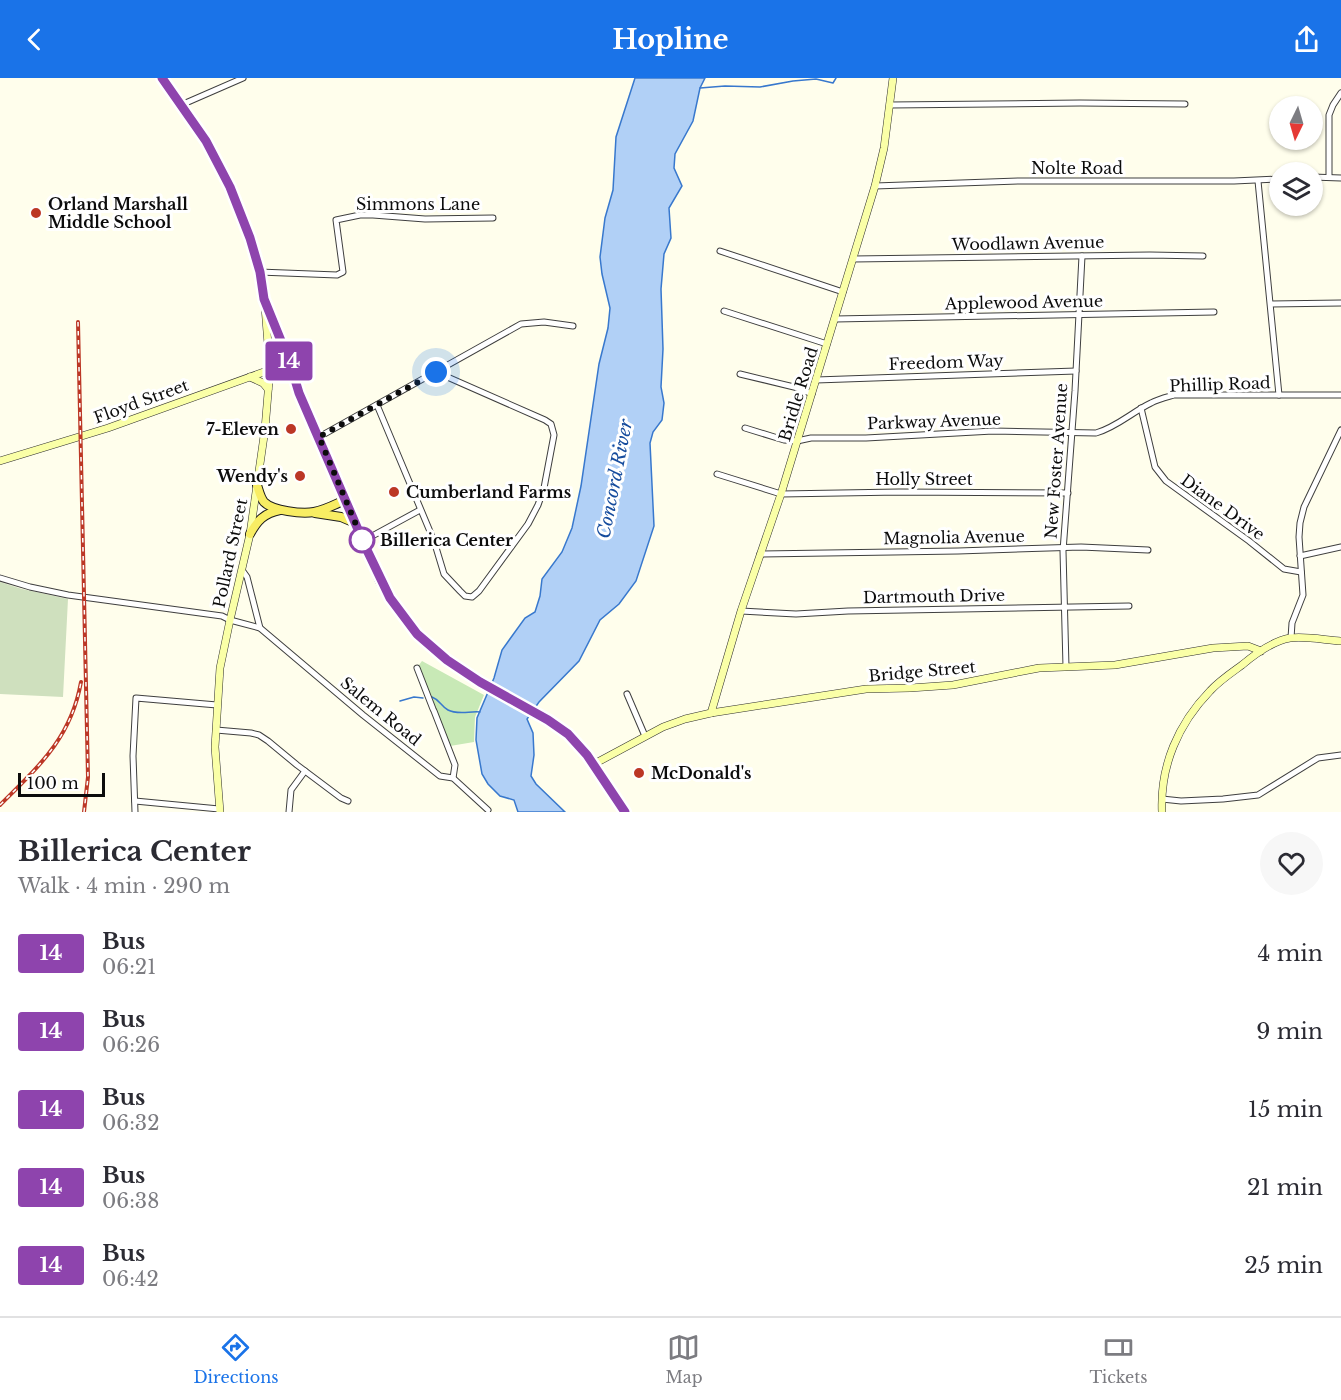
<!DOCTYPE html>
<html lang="en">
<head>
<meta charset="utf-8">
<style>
	:root { --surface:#fff; --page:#f7f7f7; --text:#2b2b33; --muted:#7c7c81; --line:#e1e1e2; --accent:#1a73e8 }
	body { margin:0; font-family:"Libre Baskerville",serif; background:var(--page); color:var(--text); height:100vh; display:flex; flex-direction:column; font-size:22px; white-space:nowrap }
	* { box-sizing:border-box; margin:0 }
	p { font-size:20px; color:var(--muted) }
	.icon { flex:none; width:33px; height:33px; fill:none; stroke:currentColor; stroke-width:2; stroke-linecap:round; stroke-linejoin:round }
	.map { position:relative; height:734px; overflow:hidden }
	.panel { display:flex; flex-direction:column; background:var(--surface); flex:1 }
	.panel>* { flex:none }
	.badge { padding:0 12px; border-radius:4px; font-size:21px; line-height:39px }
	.needle { width:39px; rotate:185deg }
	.fabs { position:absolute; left:1269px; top:18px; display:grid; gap:12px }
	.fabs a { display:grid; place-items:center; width:54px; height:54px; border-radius:50%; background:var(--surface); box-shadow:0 2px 4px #0004; font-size:30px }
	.scale { position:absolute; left:18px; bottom:15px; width:87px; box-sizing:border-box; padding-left:6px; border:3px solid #0c0c0c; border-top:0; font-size:16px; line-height:21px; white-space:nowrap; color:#0c0c0c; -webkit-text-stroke:4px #fff; paint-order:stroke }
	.you { position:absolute; width:30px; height:30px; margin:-15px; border:4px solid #fff; border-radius:50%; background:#1a73e8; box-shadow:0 0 0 9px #1a73e833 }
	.map>.badge { position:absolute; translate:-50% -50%; box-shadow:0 0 0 3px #fff }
	.round { display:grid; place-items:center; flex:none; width:63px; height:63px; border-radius:32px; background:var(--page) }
	.summary { display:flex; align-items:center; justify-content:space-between; height:102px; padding:0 18px }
	h1 { font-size:28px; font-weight:700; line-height:45px }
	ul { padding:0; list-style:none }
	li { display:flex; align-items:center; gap:18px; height:78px; padding:0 18px }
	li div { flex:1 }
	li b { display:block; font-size:22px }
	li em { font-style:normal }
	li .badge { min-width:66px; font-weight:700; text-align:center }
	header { display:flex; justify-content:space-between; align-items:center; height:78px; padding:0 18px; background:var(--accent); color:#fff; font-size:27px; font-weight:700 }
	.menu { display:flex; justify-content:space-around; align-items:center; height:84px; border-top:2px solid var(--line); background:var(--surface); font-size:16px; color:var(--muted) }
	.menu a { display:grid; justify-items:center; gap:3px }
	.menu .selected { color:var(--accent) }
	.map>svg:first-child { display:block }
	.green { fill:#c8e9b6 }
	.cemetery { fill:#cfe0be }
	.water { fill:#b1d0f6; stroke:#3878cd; stroke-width:1.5 }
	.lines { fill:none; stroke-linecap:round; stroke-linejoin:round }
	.stream { stroke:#3878cd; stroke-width:1.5 }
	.street-casing { stroke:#3f3f3f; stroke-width:7 }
	.secondary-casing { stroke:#2e2e2e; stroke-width:8 }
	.primary-casing { stroke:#1d1d1d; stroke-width:10 }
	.street { stroke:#fff; stroke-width:5 }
	.secondary { stroke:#faffa7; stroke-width:7 }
	.primary { stroke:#f8ed63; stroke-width:8 }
	.rail-casing { stroke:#bc3725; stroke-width:4 }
	.rail { stroke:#fff; stroke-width:1.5; stroke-dasharray:4.5; stroke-linecap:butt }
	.line-casing { stroke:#fff; stroke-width:14 }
	.line { stroke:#8e44ad; stroke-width:9 }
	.walk { stroke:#0c0c0c; stroke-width:6; stroke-dasharray:0 10.8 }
	.poi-dot { fill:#bc3725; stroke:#fff; stroke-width:2 }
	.stop-dot { fill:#fff; stroke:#8e44ad; stroke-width:3 }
	.labels { text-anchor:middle; stroke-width:6; stroke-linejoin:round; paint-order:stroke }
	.street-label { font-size:16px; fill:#0c0c0c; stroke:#fff }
	.poi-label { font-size:16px; font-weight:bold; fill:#0c0c0c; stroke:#fff; text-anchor:start }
	.stop-label { font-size:16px; font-weight:bold; fill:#0c0c0c; stroke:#fff; text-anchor:start }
	.water-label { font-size:18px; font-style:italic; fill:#164c9d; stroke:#fff }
</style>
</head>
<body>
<header><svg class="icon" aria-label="back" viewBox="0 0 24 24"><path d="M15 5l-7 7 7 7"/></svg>Hopline<svg class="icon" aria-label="share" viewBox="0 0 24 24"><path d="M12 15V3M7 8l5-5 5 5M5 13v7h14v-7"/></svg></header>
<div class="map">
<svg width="1341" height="734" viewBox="0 0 1341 734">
	<rect width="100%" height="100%" fill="#fffeec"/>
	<polygon class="green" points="422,583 484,617 475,639 474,664 450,668 419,587"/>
	<polygon class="cemetery" points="0,504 22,511 68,521 63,619 0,616"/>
	<polygon class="water" points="635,0 705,0 700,10 693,43 675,76 674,90 682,108 669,130 671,160 664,176 661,211 663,271 661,309 664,325 662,342 653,354 650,365 654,448 636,503 619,526 600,542 579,583 539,624 527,641 533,655 534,677 531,698 536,706 565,734 518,734 514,722 500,718 488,706 482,696 476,662 477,640 494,600 502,572 525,540 535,534 540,518 542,501 562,474 572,450 581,408 599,286 608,250 610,230 602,196 600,179 605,140 613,112 616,59"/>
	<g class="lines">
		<g class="stream">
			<polyline points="700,10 725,8 760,9 793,3 816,1 833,5 836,0"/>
			<path d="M 432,619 C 440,622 441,628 448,632 C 457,637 470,633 480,634"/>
			<polyline points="400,623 414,619 423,620"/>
		</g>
		<g class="street-casing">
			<g id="street">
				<polyline points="181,27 243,0"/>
				<polyline points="890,27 1080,25 1185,26"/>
				<polyline points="1312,99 1341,100"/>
				<polyline points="1329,99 1329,37 1333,27 1341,15"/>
				<polyline points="1258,103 1279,317"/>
				<polyline points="875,108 1018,103 1234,103 1280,101"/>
				<polyline points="720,173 843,214"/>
				<polyline points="853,181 1150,177 1203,178"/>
				<polyline points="259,194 337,197 343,194 336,142 360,137 373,137 425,141 493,140"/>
				<polyline points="1271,226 1341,225"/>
				<polyline points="724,233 827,266"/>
				<polyline points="835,241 1214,234"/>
				<polyline points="740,296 794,309 812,316"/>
				<polyline points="816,302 1076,293"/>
				<polyline points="377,327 434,463 444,496 460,513 465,518 472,519 479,513 528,446 538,427 544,410 554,357 551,346 545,342 436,294"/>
				<polyline points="1141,330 1155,389 1166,403 1249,463 1284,491 1301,494"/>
				<path d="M 745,350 L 784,362 L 797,363 L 811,360 L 866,360 L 993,353 L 1096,355 C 1117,349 1132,334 1151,325 C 1158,321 1167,319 1174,317 L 1341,317"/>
				<polyline points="319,359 521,246 544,244 573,248"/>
				<polyline points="717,396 781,416 899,414 1068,415"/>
				<polyline points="363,463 420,432"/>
				<polyline points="760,476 958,473 1081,469 1148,472"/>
				<polyline points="1300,478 1341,469"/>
				<polyline points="242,492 247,499 260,550"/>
				<polyline points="0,500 30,509 68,517 222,538 230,542 260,550 363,637 440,698 453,700 488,732"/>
				<polyline points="741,533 796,536 848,533 1129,528"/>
				<polyline points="1291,560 1292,545 1303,517 1299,459 1300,445 1304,429 1341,352"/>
				<polyline points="1066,589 1063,473 1075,313 1082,178"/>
				<polyline points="417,590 433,631"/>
				<polyline points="627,616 645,658"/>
				<polyline points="434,633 455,687 453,700"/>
				<polyline points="216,652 251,655 259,657 268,663 297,687 341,720 348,723"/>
				<polyline points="1162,721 1181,723 1223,721 1258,717 1318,680 1341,677"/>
				<polyline points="135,723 219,731"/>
				<polyline points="135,734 133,678 136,620 217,627"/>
				<polyline points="289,734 291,712 305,693"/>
			</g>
		</g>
		<g class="secondary-casing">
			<g id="secondary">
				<polyline points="250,299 263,305 268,311"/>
				<polyline points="0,383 108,350 289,285"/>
				<polyline points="711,635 741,533 781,416 875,108 884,70 893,0"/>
				<polyline points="594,686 663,649 685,641 711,635 866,611 910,610 953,607 1039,590 1115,587 1213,570 1248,568 1261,573"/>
				<polyline points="220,734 215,669 220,590 230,542 250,456 265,351 270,291 265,229"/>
				<path d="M 1162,734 C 1160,688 1178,646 1210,613 C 1219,603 1231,595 1242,587 C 1255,576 1273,563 1290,560 C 1306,558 1325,562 1341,563"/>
			</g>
		</g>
		<g class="primary-casing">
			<g id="primary">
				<polyline points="162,0 206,63 230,109 250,160 259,194 264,221 289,285 299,315 366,470 380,503 390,520 417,556 447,582 480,604 548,642 568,656 587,677 625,734"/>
				<path d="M 257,407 C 259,413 260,419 264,424 C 273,433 302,436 314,434 C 325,432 336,426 345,422"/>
				<polyline points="315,435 341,439 355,445"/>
				<path d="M 250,456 C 257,443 264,435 280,432"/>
			</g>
		</g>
		<use href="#street" class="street"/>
		<use href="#secondary" class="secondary"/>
		<use href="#primary" class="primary"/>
		<g class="rail-casing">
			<g id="rail">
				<polyline points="78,244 88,699 84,734"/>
				<path d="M 0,727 C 39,688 71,660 81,604"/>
			</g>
		</g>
		<use href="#rail" class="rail"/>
	</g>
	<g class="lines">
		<g class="line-casing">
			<polyline id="line" points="162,0 206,63 230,109 250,160 260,194 264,221 290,285 299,315 366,470 390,520 417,556 447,582 480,604 548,642 568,656 587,677 625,734"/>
		</g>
		<use href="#line" class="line"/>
		<polyline class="walk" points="362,462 363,463 319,359 436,294"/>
	</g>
	<g class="poi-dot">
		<circle cx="36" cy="135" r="6"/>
		<circle cx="291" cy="351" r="6"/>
		<circle cx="300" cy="398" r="6"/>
		<circle cx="394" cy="414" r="6"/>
		<circle cx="639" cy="695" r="6"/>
	</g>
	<circle class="stop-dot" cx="362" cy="462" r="12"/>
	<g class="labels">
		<g class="street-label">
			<text x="1077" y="96">Nolte Road</text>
			<text x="418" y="132">Simmons Lane</text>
			<text transform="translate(1028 165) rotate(-1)" y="6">Woodlawn Avenue</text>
			<text transform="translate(1024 224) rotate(-1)" y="6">Applewood Avenue</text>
			<text transform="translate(946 284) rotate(-2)" y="6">Freedom Way</text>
			<text transform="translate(1220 306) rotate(-2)" y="6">Phillip Road</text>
			<text transform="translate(798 316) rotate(-73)" y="6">Bridle Road</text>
			<text transform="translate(141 323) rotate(-20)" y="6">Floyd Street</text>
			<text transform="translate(934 343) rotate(-2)" y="6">Parkway Avenue</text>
			<text transform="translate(1056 383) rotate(-86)" y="6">New Foster Avenue</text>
			<text x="924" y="407">Holly Street</text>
			<text transform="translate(1223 429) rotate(36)" y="6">Diane Drive</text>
			<text transform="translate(954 459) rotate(-1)" y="6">Magnolia Avenue</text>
			<text transform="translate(230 475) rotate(-78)" y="6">Pollard Street</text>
			<text transform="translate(934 518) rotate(-1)" y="6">Dartmouth Drive</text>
			<text transform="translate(922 593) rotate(-5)" y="6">Bridge Street</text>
			<text transform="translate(381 633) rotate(39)" y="6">Salem Road</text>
		</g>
		<g class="poi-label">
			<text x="48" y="132">Orland Marshall<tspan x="48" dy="18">Middle School</tspan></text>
			<text x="279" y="357" text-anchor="end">7-Eleven</text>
			<text x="288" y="404" text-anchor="end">Wendy's</text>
			<text x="406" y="420">Cumberland Farms</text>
			<text x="651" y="701">McDonald's</text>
		</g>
		<g class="stop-label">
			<text x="380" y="468">Billerica Center</text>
		</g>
		<g class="water-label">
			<text transform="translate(615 401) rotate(-79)" y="6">Concord River</text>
		</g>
	</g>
</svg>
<div class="fabs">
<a><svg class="needle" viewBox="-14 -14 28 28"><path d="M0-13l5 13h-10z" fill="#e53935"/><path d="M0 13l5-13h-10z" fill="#7c7c81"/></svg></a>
<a><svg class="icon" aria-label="layers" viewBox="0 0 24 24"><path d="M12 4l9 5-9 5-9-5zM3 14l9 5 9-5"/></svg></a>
</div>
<div class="scale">100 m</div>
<div class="you" style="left:436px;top:294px"></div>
<b class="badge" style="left:289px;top:283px;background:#8e44ad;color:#fff">14</b>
</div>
<section class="panel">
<div class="summary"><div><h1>Billerica Center</h1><p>Walk · 4 min · 290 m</p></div><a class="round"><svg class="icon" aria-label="heart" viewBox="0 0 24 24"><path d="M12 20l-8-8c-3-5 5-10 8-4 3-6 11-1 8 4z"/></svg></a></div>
<ul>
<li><span class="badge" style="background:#8e44ad;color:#fff">14</span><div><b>Bus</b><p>06:21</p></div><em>4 min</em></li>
<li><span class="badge" style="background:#8e44ad;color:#fff">14</span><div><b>Bus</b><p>06:26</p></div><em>9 min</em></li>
<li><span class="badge" style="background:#8e44ad;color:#fff">14</span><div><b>Bus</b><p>06:32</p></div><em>15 min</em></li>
<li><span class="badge" style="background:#8e44ad;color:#fff">14</span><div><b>Bus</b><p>06:38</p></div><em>21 min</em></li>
<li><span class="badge" style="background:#8e44ad;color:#fff">14</span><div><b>Bus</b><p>06:42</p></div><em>25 min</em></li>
</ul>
</section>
<nav class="menu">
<a class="selected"><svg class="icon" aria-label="directions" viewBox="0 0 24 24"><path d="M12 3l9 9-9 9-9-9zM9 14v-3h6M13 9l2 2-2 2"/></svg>Directions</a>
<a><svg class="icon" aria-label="map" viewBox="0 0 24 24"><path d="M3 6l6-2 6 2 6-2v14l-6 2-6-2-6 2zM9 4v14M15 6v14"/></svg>Map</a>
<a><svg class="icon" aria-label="tickets" viewBox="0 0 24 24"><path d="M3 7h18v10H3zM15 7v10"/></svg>Tickets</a>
</nav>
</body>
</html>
